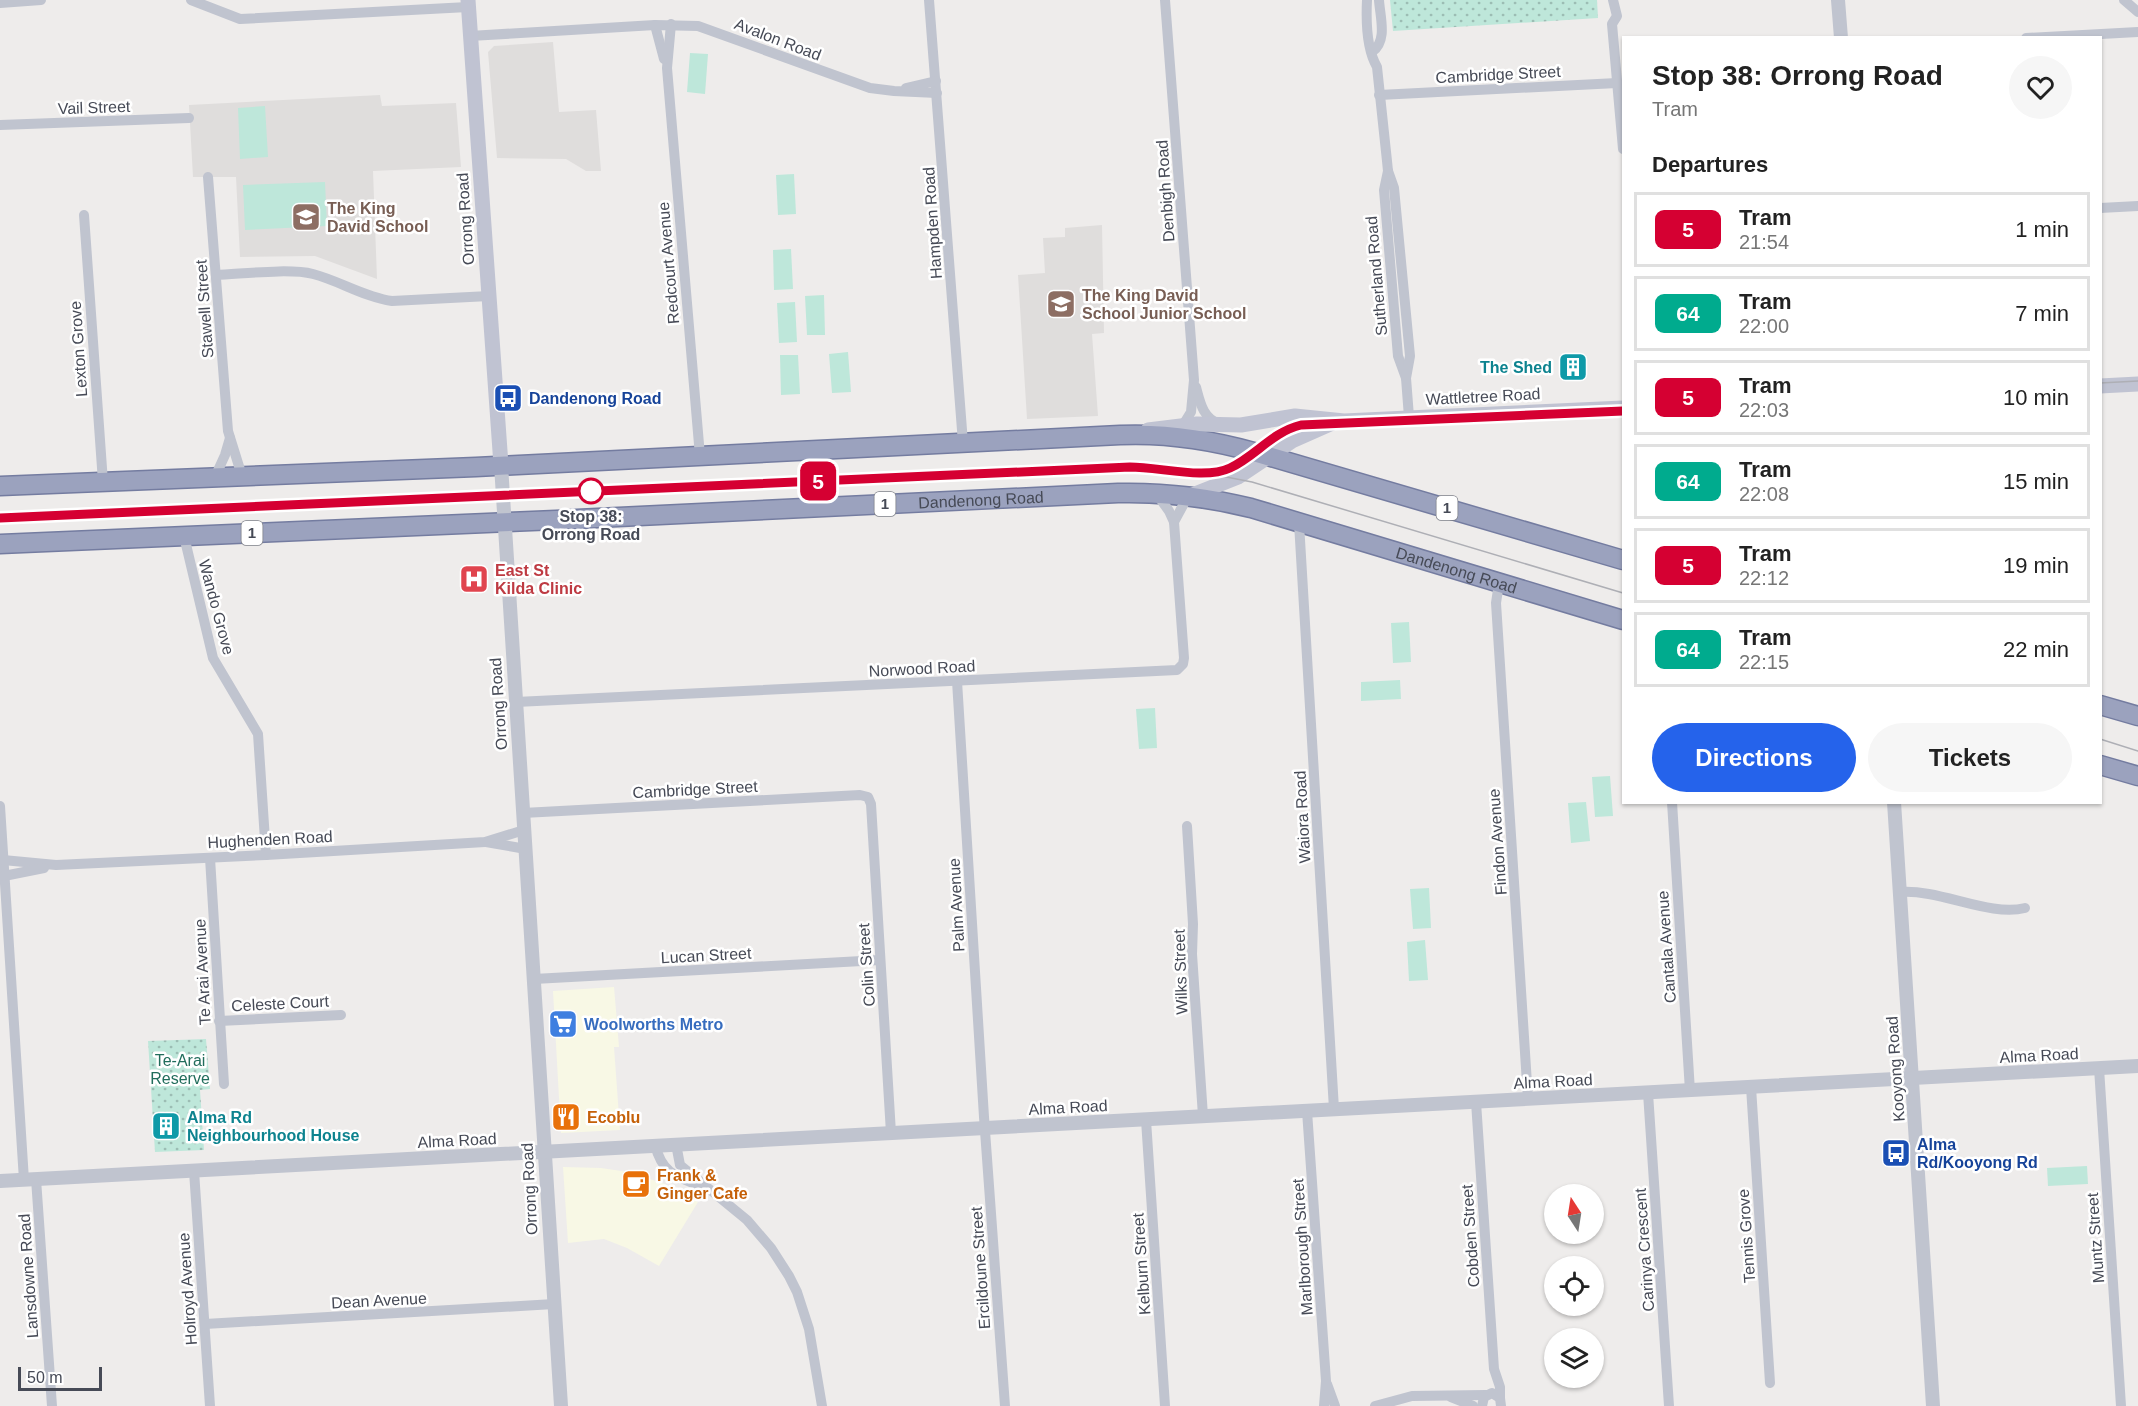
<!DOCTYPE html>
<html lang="en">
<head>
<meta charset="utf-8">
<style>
	:root { --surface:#fff; --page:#f6f6f6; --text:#222; --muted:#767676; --line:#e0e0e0; --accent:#2563eb }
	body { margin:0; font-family:Arial,sans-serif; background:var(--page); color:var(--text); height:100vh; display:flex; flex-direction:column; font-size:22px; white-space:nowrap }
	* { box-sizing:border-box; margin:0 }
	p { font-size:20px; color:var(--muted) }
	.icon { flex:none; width:33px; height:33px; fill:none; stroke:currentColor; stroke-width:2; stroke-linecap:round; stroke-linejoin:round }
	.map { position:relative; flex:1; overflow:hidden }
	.panel { position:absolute; left:1622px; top:36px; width:480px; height:768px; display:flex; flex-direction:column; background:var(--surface); border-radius:0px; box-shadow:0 2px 4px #0004 }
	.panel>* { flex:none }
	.badge { padding:0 12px; border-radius:9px; font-size:21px; line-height:39px }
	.needle { width:39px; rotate:348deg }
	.buttons { position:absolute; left:1544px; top:1184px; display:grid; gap:12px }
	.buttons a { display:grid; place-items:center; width:60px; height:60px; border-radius:50%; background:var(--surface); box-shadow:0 2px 4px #0004; font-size:30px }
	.scale { position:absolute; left:18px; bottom:15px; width:84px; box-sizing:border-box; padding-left:6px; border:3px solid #464a56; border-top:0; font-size:16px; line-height:21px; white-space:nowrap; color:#464a56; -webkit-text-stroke:4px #fff; paint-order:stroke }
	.map>.badge { position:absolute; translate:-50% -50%; box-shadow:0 0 0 3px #fff }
	h2 { padding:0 30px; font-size:22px; line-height:54px }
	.round { display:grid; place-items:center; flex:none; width:63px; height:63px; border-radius:32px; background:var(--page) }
	.overview { display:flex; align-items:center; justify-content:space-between; height:102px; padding:0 30px }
	h1 { font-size:28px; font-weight:600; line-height:45px }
	.cta { display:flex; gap:12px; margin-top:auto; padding:12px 30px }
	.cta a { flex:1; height:69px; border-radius:36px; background:var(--accent); color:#fff; font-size:24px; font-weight:600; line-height:69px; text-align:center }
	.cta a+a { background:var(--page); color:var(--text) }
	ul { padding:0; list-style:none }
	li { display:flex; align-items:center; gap:18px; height:75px; margin:0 12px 9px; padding:0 18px; border:3px solid var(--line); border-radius:0px }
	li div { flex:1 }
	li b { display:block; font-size:22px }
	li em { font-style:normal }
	li .badge { min-width:66px; font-weight:700; text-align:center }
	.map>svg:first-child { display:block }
	.commercial { fill:#f8f8e5 }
	.education { fill:#dfdddc }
	.grass { fill:url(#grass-dots) }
	.garden { fill:#bee7da }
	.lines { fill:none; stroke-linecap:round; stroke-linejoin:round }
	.trunk-casing { stroke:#747ca0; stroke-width:21 }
	.minor { stroke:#c0c4cf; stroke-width:10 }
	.tertiary { stroke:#c0c4cf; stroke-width:14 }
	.secondary { stroke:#c0c3d2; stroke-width:15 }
	.trunk { stroke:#9ba2be; stroke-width:18 }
	.tram { stroke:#aeafb5; stroke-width:1.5 }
	.line-casing { stroke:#fff; stroke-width:14 }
	.line { stroke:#d50032; stroke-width:9 }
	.stop-dot { fill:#fff; stroke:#d50032; stroke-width:3 }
	.labels { text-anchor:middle; stroke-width:5; stroke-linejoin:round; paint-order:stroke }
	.shield { fill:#fff; stroke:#7e8089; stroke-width:1.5 }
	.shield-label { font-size:15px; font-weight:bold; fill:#464a56 }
	.street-label { font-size:16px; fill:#464a56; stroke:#fff }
	.education-label { font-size:16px; font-weight:bold; fill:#785e54; stroke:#fff; text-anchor:start }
	.culture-label { font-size:16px; font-weight:bold; fill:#0d838f; stroke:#fff; text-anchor:end }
	.transit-label { font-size:16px; font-weight:bold; fill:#164399; stroke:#fff; text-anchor:start }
	.stop-label { font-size:16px; font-weight:bold; fill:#464a56; stroke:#fff }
	.health-label { font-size:16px; font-weight:bold; fill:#be3a42; stroke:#fff; text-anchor:start }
	.shop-label { font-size:16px; font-weight:bold; fill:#366cbe; stroke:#fff; text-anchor:start }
	.park-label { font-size:16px; fill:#216d5c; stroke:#fff }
	.food-label { font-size:16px; font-weight:bold; fill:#c56008; stroke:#fff; text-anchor:start }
</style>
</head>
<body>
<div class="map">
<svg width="2138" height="1406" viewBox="0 0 2138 1406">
	<defs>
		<pattern id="grass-dots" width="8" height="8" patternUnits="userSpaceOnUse" patternTransform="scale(1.5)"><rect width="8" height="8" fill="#bee7da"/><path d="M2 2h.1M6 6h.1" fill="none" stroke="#9cbdb4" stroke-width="1.8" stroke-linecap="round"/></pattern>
	</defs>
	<rect width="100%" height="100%" fill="#eeeceb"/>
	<g class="commercial">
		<polygon points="614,987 619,1047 614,1047 620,1130 561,1133 553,991"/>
		<polygon points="563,1167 601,1168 628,1172 665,1184 698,1202 659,1266 627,1248 604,1239 568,1243"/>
	</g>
	<g class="education">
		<polygon points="553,42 559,112 596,110 601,171 586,171 566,159 497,158 488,52 494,46"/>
		<polygon points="380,95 382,106 456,103 461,167 373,171 377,279 315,256 240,257 236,177 193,177 189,105"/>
		<polygon points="1102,225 1104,333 1092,334 1098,416 1027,419 1018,275 1045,273 1043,238 1065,237 1065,228"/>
	</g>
	<g class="grass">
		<polygon points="1390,0 1597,0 1598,18 1393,31"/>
		<polygon points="206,1039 210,1089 200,1090 204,1150 155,1152 148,1041"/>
	</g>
	<g class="garden">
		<polygon points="690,53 708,54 705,94 687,92"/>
		<polygon points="265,106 268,157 240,159 238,108"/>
		<polygon points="794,174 796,214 778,215 776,175"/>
		<polygon points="325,182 327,226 245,230 243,185"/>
		<polygon points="791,249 793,289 774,290 773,250"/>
		<polygon points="824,295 825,335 807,335 805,296"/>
		<polygon points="795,302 797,342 779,343 777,303"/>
		<polygon points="848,352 851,392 832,393 829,354"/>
		<polygon points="780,355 798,355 800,394 781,395"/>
		<polygon points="1409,622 1411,662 1393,663 1391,623"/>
		<polygon points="1400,680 1401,699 1361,701 1361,682"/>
		<polygon points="1155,708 1157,748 1139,749 1136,709"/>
		<polygon points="1610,776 1613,816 1595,817 1592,777"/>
		<polygon points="1586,802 1590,841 1571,843 1568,803"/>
		<polygon points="1429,888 1431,928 1413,929 1410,889"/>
		<polygon points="1425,940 1428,980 1409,981 1407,942"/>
		<polygon points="2087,1166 2088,1184 2048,1186 2047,1168"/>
	</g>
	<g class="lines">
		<g class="trunk-casing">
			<g id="trunk">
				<path d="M 0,486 L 476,467 L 1120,435 C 1165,433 1211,440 1254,452 L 1623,560"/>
				<path id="s1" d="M 0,544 L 556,520 L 1118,493 C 1163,492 1207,497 1251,508 L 1623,620"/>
				<polyline points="2100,705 2138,716"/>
				<polyline points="2100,765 2138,776"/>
			</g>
		</g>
		<g class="minor">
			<polyline points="191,0 240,19 468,7"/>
			<polyline points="929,0 963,443"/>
			<polyline points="1165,0 1194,380 1191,412 1183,425"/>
			<path d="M 1367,0 C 1366,20 1367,50 1377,67 L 1387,161 L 1388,171 L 1384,190 L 1398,356 L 1406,378"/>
			<polyline points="1613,0 1617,16 1612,24 1623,149"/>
			<polyline points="2124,0 2138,12"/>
			<polyline points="0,3 41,0"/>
			<polyline points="671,24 667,68 700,456"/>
			<polyline points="655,25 664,59"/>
			<polyline points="470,36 655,25 698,26 870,88 894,91 937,93"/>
			<polyline points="2026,38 2138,32"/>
			<path d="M 1372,52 C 1388,41 1380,17 1379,0"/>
			<polyline points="906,88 936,81"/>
			<polyline points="1379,95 1617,83"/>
			<polyline points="0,125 189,118"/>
			<polyline points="1388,171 1394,188 1410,356 1406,378 1409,417"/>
			<polyline points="208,177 228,431 242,476"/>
			<polyline points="2100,208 2138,206"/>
			<polyline points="84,215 103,482"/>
			<path d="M 216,275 C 242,274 289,268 313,274 C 340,281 364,297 392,301 L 489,296"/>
			<path d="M 1196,387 C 1200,402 1203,419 1220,424"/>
			<polyline points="215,477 225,455 230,438"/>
			<polyline points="1174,522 1188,496"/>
			<polyline points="1299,523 1334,1109"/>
			<polyline points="184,536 213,658 258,734 266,855"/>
			<polyline points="1499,583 1496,603 1528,1099"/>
			<polyline points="957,681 984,1117 1005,1406"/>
			<polyline points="516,702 1177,670 1183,664 1184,658 1174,522 1169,511 1156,493"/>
			<polyline points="1672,802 1690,1091"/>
			<polyline points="0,806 24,1180"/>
			<polyline points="523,813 860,795 868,797 871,804 891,1133"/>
			<polyline points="1187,826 1193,924 1192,954 1203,1116"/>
			<polyline points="486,842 526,849"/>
			<polyline points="210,858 224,1084"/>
			<polyline points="3,860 56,865 266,855 485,842 524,830"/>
			<polyline points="4,876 44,868"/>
			<path d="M 1900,892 C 1940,889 1989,917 2025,908"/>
			<polyline points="534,979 880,960"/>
			<polyline points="219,1021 341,1015"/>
			<polyline points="2099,1068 2121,1406"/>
			<polyline points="1751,1087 1770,1383"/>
			<polyline points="1648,1093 1669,1406"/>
			<polyline points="1476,1102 1494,1369 1500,1387 1500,1398"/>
			<polyline points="1307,1111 1326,1381 1324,1406"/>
			<polyline points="1146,1120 1165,1406"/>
			<polyline points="676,1144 680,1165 747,1220 771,1248 789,1276 797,1292 809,1329 822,1406"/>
			<path d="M 655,1145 C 662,1172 674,1176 698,1185"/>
			<polyline points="194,1171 210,1406"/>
			<polyline points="36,1179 52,1406"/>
			<polyline points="205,1324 554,1304"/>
			<polyline points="1327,1384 1335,1406"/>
			<polyline points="1451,1397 1473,1406"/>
			<polyline points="1375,1406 1412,1396 1486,1395"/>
			<polyline points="1482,1406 1484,1397 1492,1393 1500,1398 1501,1406"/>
		</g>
		<g class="tertiary">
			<polyline points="1838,0 1841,38"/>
			<polyline points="501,465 561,1406"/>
			<polyline points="1894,802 1933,1406"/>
			<polyline points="0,1181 2138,1066"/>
		</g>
		<g class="secondary">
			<polyline points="468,0 501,465"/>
			<polyline points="2100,386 2138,384"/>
			<polyline points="1148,430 1197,424 1241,425 1295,416 1344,421 1623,408"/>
			<polyline points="1190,496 1238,477 1292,441 1335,422"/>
		</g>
		<use href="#trunk" class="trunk"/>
		<g class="tram">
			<polyline points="2100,383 2138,381"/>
			<path d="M 1214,473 C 1248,467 1267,433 1301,425 L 1623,411"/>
			<polyline points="0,518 1152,467 1216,475 1252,482 1623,593"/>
			<polyline points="2100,739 2138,751"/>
		</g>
	</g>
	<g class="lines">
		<g class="line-casing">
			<path id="line" d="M 0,518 L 1130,467 C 1160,467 1205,480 1230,468 C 1256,456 1272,432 1301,425 L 1623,411"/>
		</g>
		<use href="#line" class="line"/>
	</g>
	<defs>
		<g id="school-square" transform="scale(1.5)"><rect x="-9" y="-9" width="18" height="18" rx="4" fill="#8d6e63" stroke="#fff"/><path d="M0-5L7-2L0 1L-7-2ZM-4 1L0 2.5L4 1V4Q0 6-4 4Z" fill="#fff"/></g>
		<g id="building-square" transform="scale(1.5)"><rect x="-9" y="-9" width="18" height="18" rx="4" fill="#0f9aa8" stroke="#fff"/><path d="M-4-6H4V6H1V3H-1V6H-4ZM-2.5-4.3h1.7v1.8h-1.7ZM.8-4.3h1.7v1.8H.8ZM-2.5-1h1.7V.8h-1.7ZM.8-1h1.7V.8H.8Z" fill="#fff"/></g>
		<g id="bus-square" transform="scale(1.5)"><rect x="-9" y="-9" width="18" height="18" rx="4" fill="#1a4fb4" stroke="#fff"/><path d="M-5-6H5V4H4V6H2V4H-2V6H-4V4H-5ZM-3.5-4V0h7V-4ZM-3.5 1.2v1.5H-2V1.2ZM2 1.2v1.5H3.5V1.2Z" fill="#fff"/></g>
		<g id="hospital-square" transform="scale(1.5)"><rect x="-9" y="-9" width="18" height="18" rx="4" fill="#e0444e" stroke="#fff"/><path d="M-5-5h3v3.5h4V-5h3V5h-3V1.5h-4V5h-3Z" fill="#fff"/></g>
		<g id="supermarket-square" transform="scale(1.5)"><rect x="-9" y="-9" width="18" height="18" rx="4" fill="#3f7fe0" stroke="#fff"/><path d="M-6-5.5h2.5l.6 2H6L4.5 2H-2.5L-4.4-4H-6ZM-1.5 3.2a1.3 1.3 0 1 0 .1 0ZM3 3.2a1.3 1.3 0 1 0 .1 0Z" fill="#fff"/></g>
		<g id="restaurant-square" transform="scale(1.5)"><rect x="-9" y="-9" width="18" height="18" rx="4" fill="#e8710a" stroke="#fff"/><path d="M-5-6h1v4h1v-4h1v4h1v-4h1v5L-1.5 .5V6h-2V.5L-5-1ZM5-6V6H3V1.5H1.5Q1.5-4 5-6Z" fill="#fff"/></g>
		<g id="cafe-square" transform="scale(1.5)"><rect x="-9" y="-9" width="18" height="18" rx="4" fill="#e8710a" stroke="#fff"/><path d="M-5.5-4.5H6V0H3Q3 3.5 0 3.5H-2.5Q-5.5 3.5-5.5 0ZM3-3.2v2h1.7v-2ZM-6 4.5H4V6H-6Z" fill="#fff"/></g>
	</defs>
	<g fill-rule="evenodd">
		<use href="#school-square" x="306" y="217"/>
		<use href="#school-square" x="1061" y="304"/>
		<use href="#building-square" x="1573" y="367"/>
		<use href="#bus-square" x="508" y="398"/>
		<use href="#hospital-square" x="474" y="579"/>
		<use href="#supermarket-square" x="563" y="1024"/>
		<use href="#restaurant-square" x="566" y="1117"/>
		<use href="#building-square" x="166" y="1126"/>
		<use href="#bus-square" x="1896" y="1153"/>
		<use href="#cafe-square" x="636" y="1184"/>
	</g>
	<circle class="stop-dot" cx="591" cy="491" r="12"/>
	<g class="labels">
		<g class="shield">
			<rect x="874.5" y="492" width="21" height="24" rx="4.5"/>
			<rect x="1436.5" y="496" width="21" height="24" rx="4.5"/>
			<rect x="241.5" y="521" width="21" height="24" rx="4.5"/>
		</g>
		<g class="shield-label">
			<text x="885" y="509">1</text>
			<text x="1447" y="513">1</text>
			<text x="252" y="538">1</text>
		</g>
		<g class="street-label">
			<text transform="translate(778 39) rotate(21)" y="6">Avalon Road</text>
			<text transform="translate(1498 74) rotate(-3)" y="6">Cambridge Street</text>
			<text transform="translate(94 107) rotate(-2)" y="6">Vail Street</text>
			<text transform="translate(1165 191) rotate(-94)" y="6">Denbigh Road</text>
			<text transform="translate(465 219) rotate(-94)" y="6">Orrong Road</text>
			<text transform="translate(932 223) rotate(-94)" y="6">Hampden Road</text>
			<text transform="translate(668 263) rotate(-95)" y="6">Redcourt Avenue</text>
			<text transform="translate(1376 276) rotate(-95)" y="6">Sutherland Road</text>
			<text transform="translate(204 309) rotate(-94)" y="6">Stawell Street</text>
			<text transform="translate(78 349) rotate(-94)" y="6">Lexton Grove</text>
			<text transform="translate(1483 396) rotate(-3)" y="6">Wattletree Road</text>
			<text dy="6" stroke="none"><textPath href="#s1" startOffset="982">Dandenong Road</textPath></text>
			<text dy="6" stroke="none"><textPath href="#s1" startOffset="1468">Dandenong Road</textPath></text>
			<text transform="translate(217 607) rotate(75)" y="6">Wando Grove</text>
			<text transform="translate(922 668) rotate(-3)" y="6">Norwood Road</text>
			<text transform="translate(498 704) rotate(-94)" y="6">Orrong Road</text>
			<text transform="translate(695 789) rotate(-3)" y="6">Cambridge Street</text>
			<text transform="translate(1302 817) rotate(-93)" y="6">Waiora Road</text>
			<text transform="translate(270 839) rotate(-3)" y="6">Hughenden Road</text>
			<text transform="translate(1497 842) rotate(-94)" y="6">Findon Avenue</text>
			<text transform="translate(956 905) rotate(-93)" y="6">Palm Avenue</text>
			<text transform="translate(1666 947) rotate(-94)" y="6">Cantala Avenue</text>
			<text transform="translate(706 955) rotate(-3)" y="6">Lucan Street</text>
			<text transform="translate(866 965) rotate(-94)" y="6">Colin Street</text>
			<text transform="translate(202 972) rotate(-93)" y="6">Te Arai Avenue</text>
			<text transform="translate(1180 972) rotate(-92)" y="6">Wilks Street</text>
			<text transform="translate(280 1003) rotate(-3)" y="6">Celeste Court</text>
			<text transform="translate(2039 1055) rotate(-3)" y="6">Alma Road</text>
			<text transform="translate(1895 1069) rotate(-94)" y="6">Kooyong Road</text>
			<text transform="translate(1553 1081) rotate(-3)" y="6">Alma Road</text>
			<text transform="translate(1068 1107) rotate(-3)" y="6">Alma Road</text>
			<text transform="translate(457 1140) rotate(-3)" y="6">Alma Road</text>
			<text transform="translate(529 1189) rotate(-93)" y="6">Orrong Road</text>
			<text transform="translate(1470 1236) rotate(-94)" y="6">Cobden Street</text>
			<text transform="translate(1746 1236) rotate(-94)" y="6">Tennis Grove</text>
			<text transform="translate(2095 1238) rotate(-94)" y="6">Muntz Street</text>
			<text transform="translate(1302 1247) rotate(-94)" y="6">Marlborough Street</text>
			<text transform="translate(1644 1250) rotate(-94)" y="6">Carinya Crescent</text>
			<text transform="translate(1141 1264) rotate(-94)" y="6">Kelburn Street</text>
			<text transform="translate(980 1268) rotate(-94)" y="6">Ercildoune Street</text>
			<text transform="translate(28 1276) rotate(-94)" y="6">Lansdowne Road</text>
			<text transform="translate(187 1289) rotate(-94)" y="6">Holroyd Avenue</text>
			<text transform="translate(379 1300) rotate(-3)" y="6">Dean Avenue</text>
		</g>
		<g class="education-label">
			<text x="327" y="214">The King<tspan x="327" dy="18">David School</tspan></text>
			<text x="1082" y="301">The King David<tspan x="1082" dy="18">School Junior School</tspan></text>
		</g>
		<g class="culture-label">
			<text x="1552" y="373">The Shed</text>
			<text x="187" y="1123" text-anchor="start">Alma Rd<tspan x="187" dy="18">Neighbourhood House</tspan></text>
		</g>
		<g class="transit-label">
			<text x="529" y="404">Dandenong Road</text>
			<text x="1917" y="1150">Alma<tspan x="1917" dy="18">Rd/Kooyong Rd</tspan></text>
		</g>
		<g class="stop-label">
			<text x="591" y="522">Stop 38:<tspan x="591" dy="18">Orrong Road</tspan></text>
		</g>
		<g class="health-label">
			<text x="495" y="576">East St<tspan x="495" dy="18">Kilda Clinic</tspan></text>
		</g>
		<g class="shop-label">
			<text x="584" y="1030">Woolworths Metro</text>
		</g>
		<g class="park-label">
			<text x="180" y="1066">Te-Arai<tspan x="180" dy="18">Reserve</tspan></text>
		</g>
		<g class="food-label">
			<text x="587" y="1123">Ecoblu</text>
			<text x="657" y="1181">Frank &amp;<tspan x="657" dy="18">Ginger Cafe</tspan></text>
		</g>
	</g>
</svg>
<div class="buttons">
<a><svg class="needle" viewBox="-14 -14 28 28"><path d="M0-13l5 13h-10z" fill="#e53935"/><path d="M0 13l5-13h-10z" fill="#767676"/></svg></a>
<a><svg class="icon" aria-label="locate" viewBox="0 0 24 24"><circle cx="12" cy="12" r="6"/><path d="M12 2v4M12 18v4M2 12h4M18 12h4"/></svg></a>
<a><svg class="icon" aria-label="layers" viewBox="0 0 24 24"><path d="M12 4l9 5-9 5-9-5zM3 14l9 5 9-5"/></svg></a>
</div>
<div class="scale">50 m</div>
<b class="badge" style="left:818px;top:481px;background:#d50032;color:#fff">5</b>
<section class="panel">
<div class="overview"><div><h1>Stop 38: Orrong Road</h1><p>Tram</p></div><a class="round"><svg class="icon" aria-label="heart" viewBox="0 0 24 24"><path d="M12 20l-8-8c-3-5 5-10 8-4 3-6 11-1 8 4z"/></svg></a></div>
<h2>Departures</h2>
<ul>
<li><span class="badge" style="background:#d50032;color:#fff">5</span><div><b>Tram</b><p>21:54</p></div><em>1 min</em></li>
<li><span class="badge" style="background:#00ab8e;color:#fff">64</span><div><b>Tram</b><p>22:00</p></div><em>7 min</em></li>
<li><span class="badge" style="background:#d50032;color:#fff">5</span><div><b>Tram</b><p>22:03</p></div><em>10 min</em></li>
<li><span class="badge" style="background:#00ab8e;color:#fff">64</span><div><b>Tram</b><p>22:08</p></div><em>15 min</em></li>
<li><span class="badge" style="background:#d50032;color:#fff">5</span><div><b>Tram</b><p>22:12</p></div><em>19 min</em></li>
<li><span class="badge" style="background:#00ab8e;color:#fff">64</span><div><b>Tram</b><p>22:15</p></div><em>22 min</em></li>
</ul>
<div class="cta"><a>Directions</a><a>Tickets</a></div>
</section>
</div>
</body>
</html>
